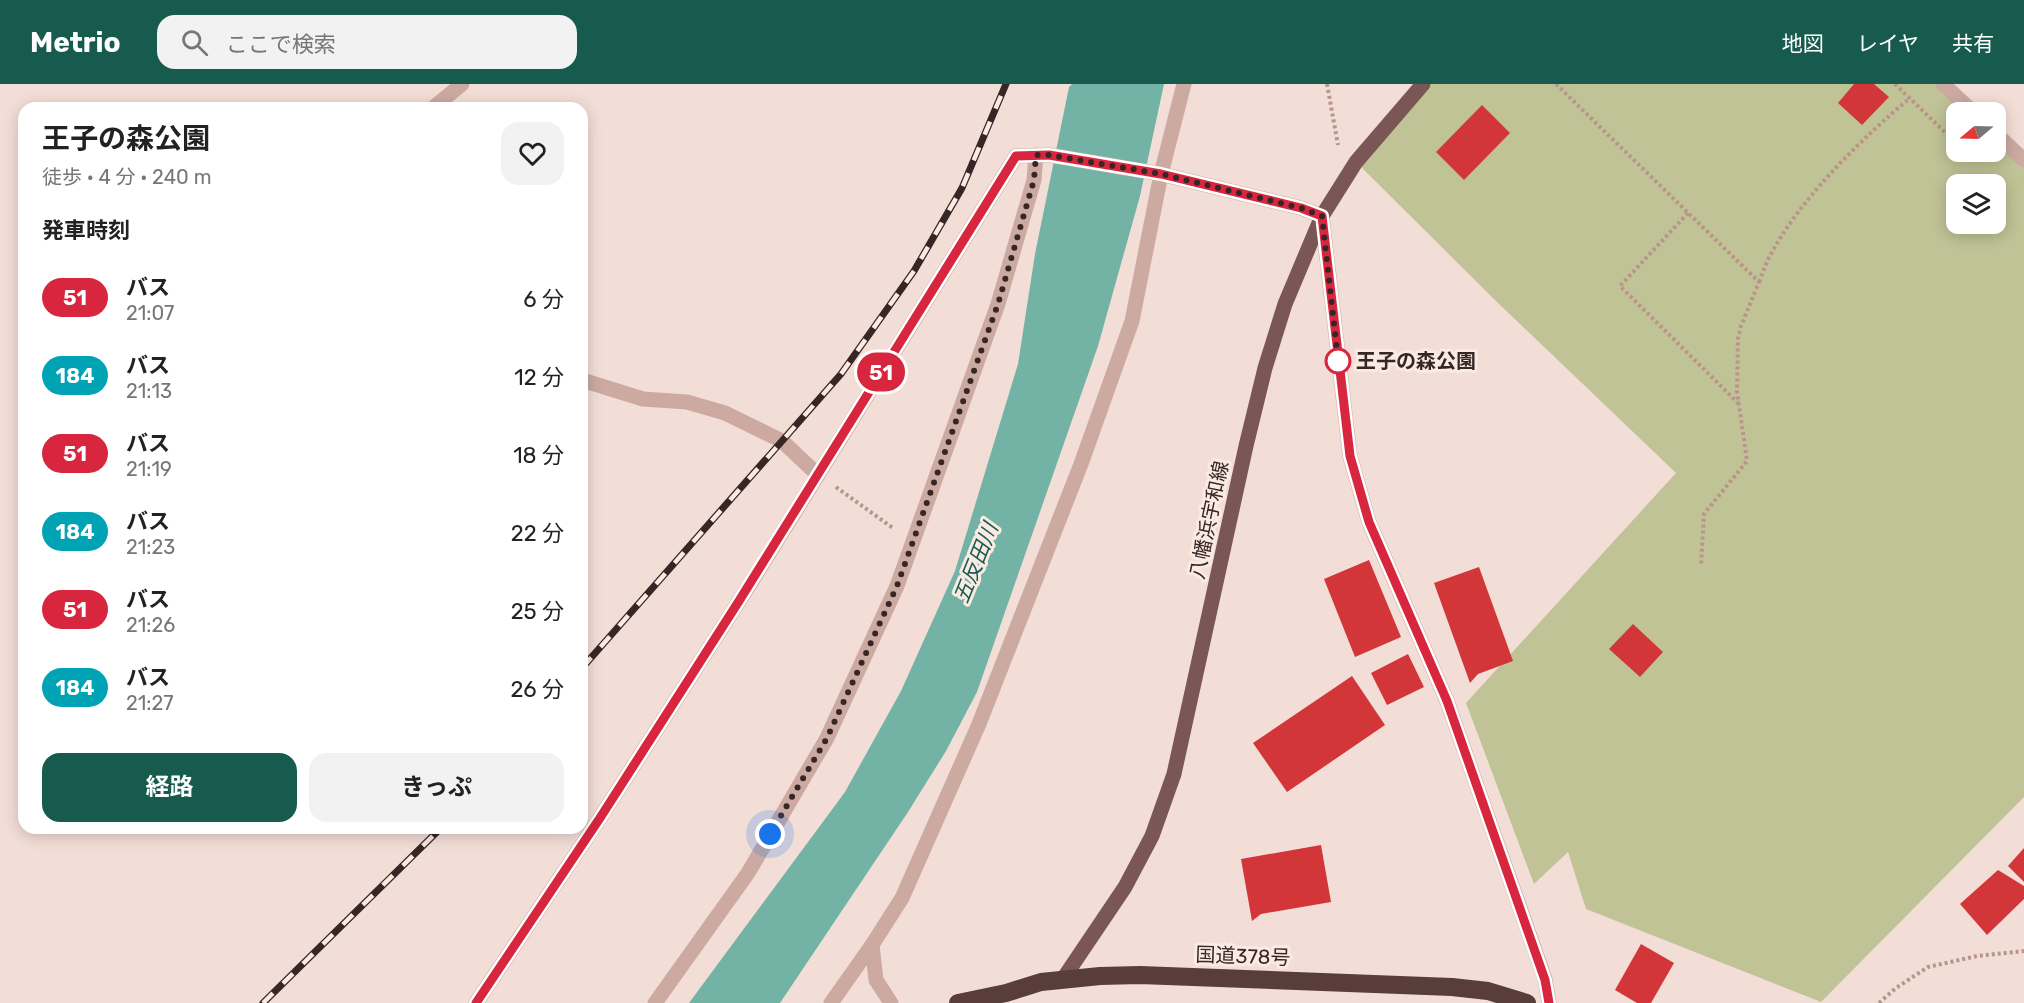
<!DOCTYPE html>
<html lang="ja">
<head>
<meta charset="utf-8">
<style>
	:root { --surface:#fff; --page:#f2f2f2; --text:#222; --muted:#767676; --accent:#175b4e }
	body { margin:0; font-family:Rubik,"Noto Sans JP",sans-serif; background:var(--page); color:var(--text); height:100vh; display:flex; flex-direction:column; font-size:22px; white-space:nowrap }
	* { box-sizing:border-box; margin:0 }
	p { font-size:20px; color:var(--muted) }
	.icon { flex:none; width:33px; height:33px; fill:none; stroke:currentColor; stroke-width:2; stroke-linecap:round; stroke-linejoin:round }
	.map { position:relative; flex:1; overflow:hidden }
	.sheet { position:absolute; left:18px; top:18px; width:570px; height:732px; display:flex; flex-direction:column; background:var(--surface); border-radius:18px; box-shadow:0 3px 15px #0003 }
	.sheet>* { flex:none }
	.badge { padding:0 12px; border-radius:20px; font-size:21px; line-height:39px }
	.needle { width:39px; rotate:251deg }
	.buttons { position:absolute; left:1946px; top:18px; display:grid; gap:12px }
	.buttons a { display:grid; place-items:center; width:60px; height:60px; border-radius:12px; background:var(--surface); box-shadow:0 3px 15px #0003; font-size:30px }
	.you { position:absolute; width:30px; height:30px; margin:-15px; border:4px solid #fff; border-radius:50%; background:#1a73e8; box-shadow:0 0 0 9px #1a73e833 }
	.map>.badge { position:absolute; translate:-50% -50%; box-shadow:0 0 0 3px #fff }
	h2 { padding:0 24px; font-size:22px; line-height:54px }
	.round { display:grid; place-items:center; flex:none; width:63px; height:63px; border-radius:18px; background:var(--page) }
	.summary { display:flex; align-items:center; justify-content:space-between; height:102px; padding:0 24px }
	h1 { font-size:28px; font-weight:700; line-height:45px }
	.action { display:flex; gap:12px; margin-top:auto; padding:12px 24px }
	.action a { flex:1; height:69px; border-radius:18px; background:var(--accent); color:#fff; font-size:24px; font-weight:700; line-height:69px; text-align:center }
	.action a+a { background:var(--page); color:var(--text) }
	ul { padding:0; list-style:none }
	li { display:flex; align-items:center; gap:18px; height:78px; padding:0 24px }
	li div { flex:1 }
	li b { display:block; font-size:22px }
	li em { font-style:normal }
	li .badge { min-width:66px; font-weight:700; text-align:center }
	header { display:flex; align-items:center; gap:36px; box-sizing:border-box; height:84px; padding:0 30px; background:var(--accent); color:#fff }
	header strong { font-size:28px }
	nav { display:flex; gap:33px; margin-inline-start:auto; font-size:21px }
	.search { width:420px; height:54px; background:var(--page); display:flex; align-items:center; gap:15px; box-sizing:border-box; padding:0 21px; border-radius:18px; color:var(--muted); font-size:22px }
	.map>svg:first-child { display:block }
	.green { fill:#c0c396; fill-rule:evenodd }
	.water { fill:#73b3a5 }
	.building { fill:#d23638 }
	.lines { fill:none; stroke-linecap:round; stroke-linejoin:round }
	.path { stroke:#b8948c; stroke-width:4; stroke-dasharray:3 3; stroke-linecap:butt }
	.minor { stroke:#ccaaa2; stroke-width:15 }
	.major { stroke:#7a5754; stroke-width:15 }
	.highway { stroke:#583d3b; stroke-width:18 }
	.rail-casing { stroke:#362625; stroke-width:7 }
	.rail { stroke:#fbeae3; stroke-width:4.5; stroke-dasharray:14; stroke-linecap:butt }
	.line-casing { stroke:#fff; stroke-width:14 }
	.line { stroke:#d7263d; stroke-width:9 }
	.walk { stroke:#362625; stroke-width:6; stroke-dasharray:0 10.8 }
	.stop-dot { fill:#fff; stroke:#d7263d; stroke-width:3 }
	.labels { text-anchor:middle; stroke-width:6; stroke-linejoin:round; paint-order:stroke }
	.stop-label { font-size:20px; font-weight:bold; fill:#362625; stroke:#fbeae3; text-anchor:start }
	.street-label { font-size:20px; fill:#362625; stroke:#fbeae3 }
	.water-label { font-size:21px; font-style:italic; fill:#175b4e; stroke:#fbeae3 }
</style>
</head>
<body>
<header>
<strong>Metrio</strong>
<div class="search"><svg class="icon" aria-label="search" viewBox="0 0 24 24"><circle cx="10" cy="10" r="6"/><path d="M15 15l6 6"/></svg>ここで検索</div>
<nav><a>地図</a><a>レイヤ</a><a>共有</a></nav>
</header>
<div class="map">
<svg width="2024" height="919" viewBox="0 0 2024 919">
	<rect width="100%" height="100%" fill="#f3ded7"/>
	<path class="green" d="M 1425,0 L 1945,0 L 1975,28 L 1956,28 L 1956,68 L 1995,68 L 1995,47 L 2024,74 L 2024,713 L 1821,918 L 1586,825 L 1568,768 L 1534,800 L 1466,619 L 1676,389 L 1499,220 L 1356,78 ZM 1956,100 L 1995,100 L 1995,140 L 1956,140 Z"/>
	<polygon class="water" points="1072,0 1164,0 1140,112 1098,262 977,608 946,667 908,728 780,919 689,919 845,708 901,607 955,487 1018,280 1035,170 1069,3"/>
	<g class="building">
		<polygon points="1854,0 1874,0 1889,13 1862,41 1838,19"/>
		<polygon points="1482,21 1510,49 1464,96 1436,68"/>
		<polygon points="1369,476 1401,553 1355,573 1324,495"/>
		<polygon points="1479,483 1513,577 1478,590 1470,599 1434,499"/>
		<polygon points="1633,540 1663,568 1640,593 1609,565"/>
		<polygon points="1408,570 1424,603 1387,621 1371,589"/>
		<polygon points="1352,592 1385,641 1287,708 1253,659"/>
		<polygon points="1321,761 1331,818 1261,830 1252,837 1241,775"/>
		<polygon points="2024,764 2024,798 2008,782"/>
		<polygon points="1998,786 2024,802 2024,815 1987,851 1960,820"/>
		<polygon points="1641,860 1674,879 1651,919 1637,919 1615,906"/>
	</g>
	<g class="lines">
		<g class="path">
			<polyline points="1327,0 1338,61"/>
			<polyline points="1556,0 1759,198 1741,242 1738,255 1737,307 1747,377 1704,430 1701,481"/>
			<polyline points="1895,0 1953,56 1956,52"/>
			<polyline points="1688,129 1620,202 1738,319"/>
			<path d="M 1759,198 C 1763,189 1765,180 1770,172 C 1798,117 1863,53 1910,14"/>
			<polyline points="836,403 893,444"/>
			<polyline points="1879,919 1896,904 1928,883 1977,872 2024,867"/>
		</g>
		<g class="minor">
			<polyline points="1943,0 1973,28"/>
			<polyline points="433,24 462,0"/>
			<polyline points="1995,49 2024,76"/>
			<polyline points="582,296 643,315 687,318 725,329 782,357 818,391"/>
			<polyline points="872,861 876,896 891,919"/>
			<polyline points="476,919 600,734 752,497 1016,72 1049,71 1161,90 1301,124 1322,132 1350,372 1369,438 1447,617 1545,895 1549,919"/>
			<polyline points="655,919 748,789 827,654 897,502 998,220 1034,96 1036,71"/>
			<polyline points="831,919 872,861 902,814 979,640 1081,380 1132,237 1161,90 1184,0"/>
		</g>
		<polyline class="major" points="1063,895 1125,803 1152,752 1174,690 1246,362 1265,284 1285,220 1322,132 1356,78 1423,0"/>
		<polyline class="highway" points="958,919 1006,909 1041,898 1100,892 1140,891 1452,903 1488,907 1527,919"/>
		<g class="rail-casing">
			<g id="rail">
				<polyline points="582,584 841,290 914,187 962,104 1006,0"/>
				<polyline points="263,919 441,744"/>
			</g>
		</g>
		<use href="#rail" class="rail"/>
	</g>
	<g class="lines">
		<g class="line-casing">
			<polyline id="line" points="476,919 600,734 739,517 1016,72 1049,71 1161,90 1301,124 1322,132 1350,372 1369,438 1447,617 1545,896 1549,919"/>
		</g>
		<use href="#line" class="line"/>
		<polyline class="walk" points="770,750 827,654 897,502 998,220 1034,96 1036,71 1049,71 1161,90 1301,124 1322,132 1339,285 1338,277"/>
	</g>
	<circle class="stop-dot" cx="1338" cy="277" r="12"/>
	<g class="labels">
		<g class="stop-label">
			<text x="1356" y="284">王子の森公園</text>
		</g>
		<g class="street-label">
			<text transform="translate(1209 436) rotate(-78)" y="7">八幡浜宇和線</text>
			<text transform="translate(1243 872) rotate(2)" y="7">国道378号</text>
		</g>
		<g class="water-label">
			<text transform="translate(976 479) rotate(-68)" y="7">五反田川</text>
		</g>
	</g>
</svg>
<div class="buttons">
<a><svg class="needle" viewBox="-14 -14 28 28"><path d="M0-13l5 13h-10z" fill="#e53935"/><path d="M0 13l5-13h-10z" fill="#767676"/></svg></a>
<a><svg class="icon" aria-label="layers" viewBox="0 0 24 24"><path d="M12 4l9 5-9 5-9-5zM3 14l9 5 9-5"/></svg></a>
</div>
<div class="you" style="left:770px;top:750px"></div>
<b class="badge" style="left:881px;top:288px;background:#d7263d;color:#fff">51</b>
<section class="sheet">
<div class="summary"><div><h1>王子の森公園</h1><p>徒歩 · 4 分 · 240 m</p></div><a class="round"><svg class="icon" aria-label="heart" viewBox="0 0 24 24"><path d="M12 20l-8-8c-3-5 5-10 8-4 3-6 11-1 8 4z"/></svg></a></div>
<h2>発車時刻</h2>
<ul>
<li><span class="badge" style="background:#d7263d;color:#fff">51</span><div><b>バス</b><p>21:07</p></div><em>6 分</em></li>
<li><span class="badge" style="background:#00a3b4;color:#fff">184</span><div><b>バス</b><p>21:13</p></div><em>12 分</em></li>
<li><span class="badge" style="background:#d7263d;color:#fff">51</span><div><b>バス</b><p>21:19</p></div><em>18 分</em></li>
<li><span class="badge" style="background:#00a3b4;color:#fff">184</span><div><b>バス</b><p>21:23</p></div><em>22 分</em></li>
<li><span class="badge" style="background:#d7263d;color:#fff">51</span><div><b>バス</b><p>21:26</p></div><em>25 分</em></li>
<li><span class="badge" style="background:#00a3b4;color:#fff">184</span><div><b>バス</b><p>21:27</p></div><em>26 分</em></li>
</ul>
<div class="action"><a>経路</a><a>きっぷ</a></div>
</section>
</div>
</body>
</html>
